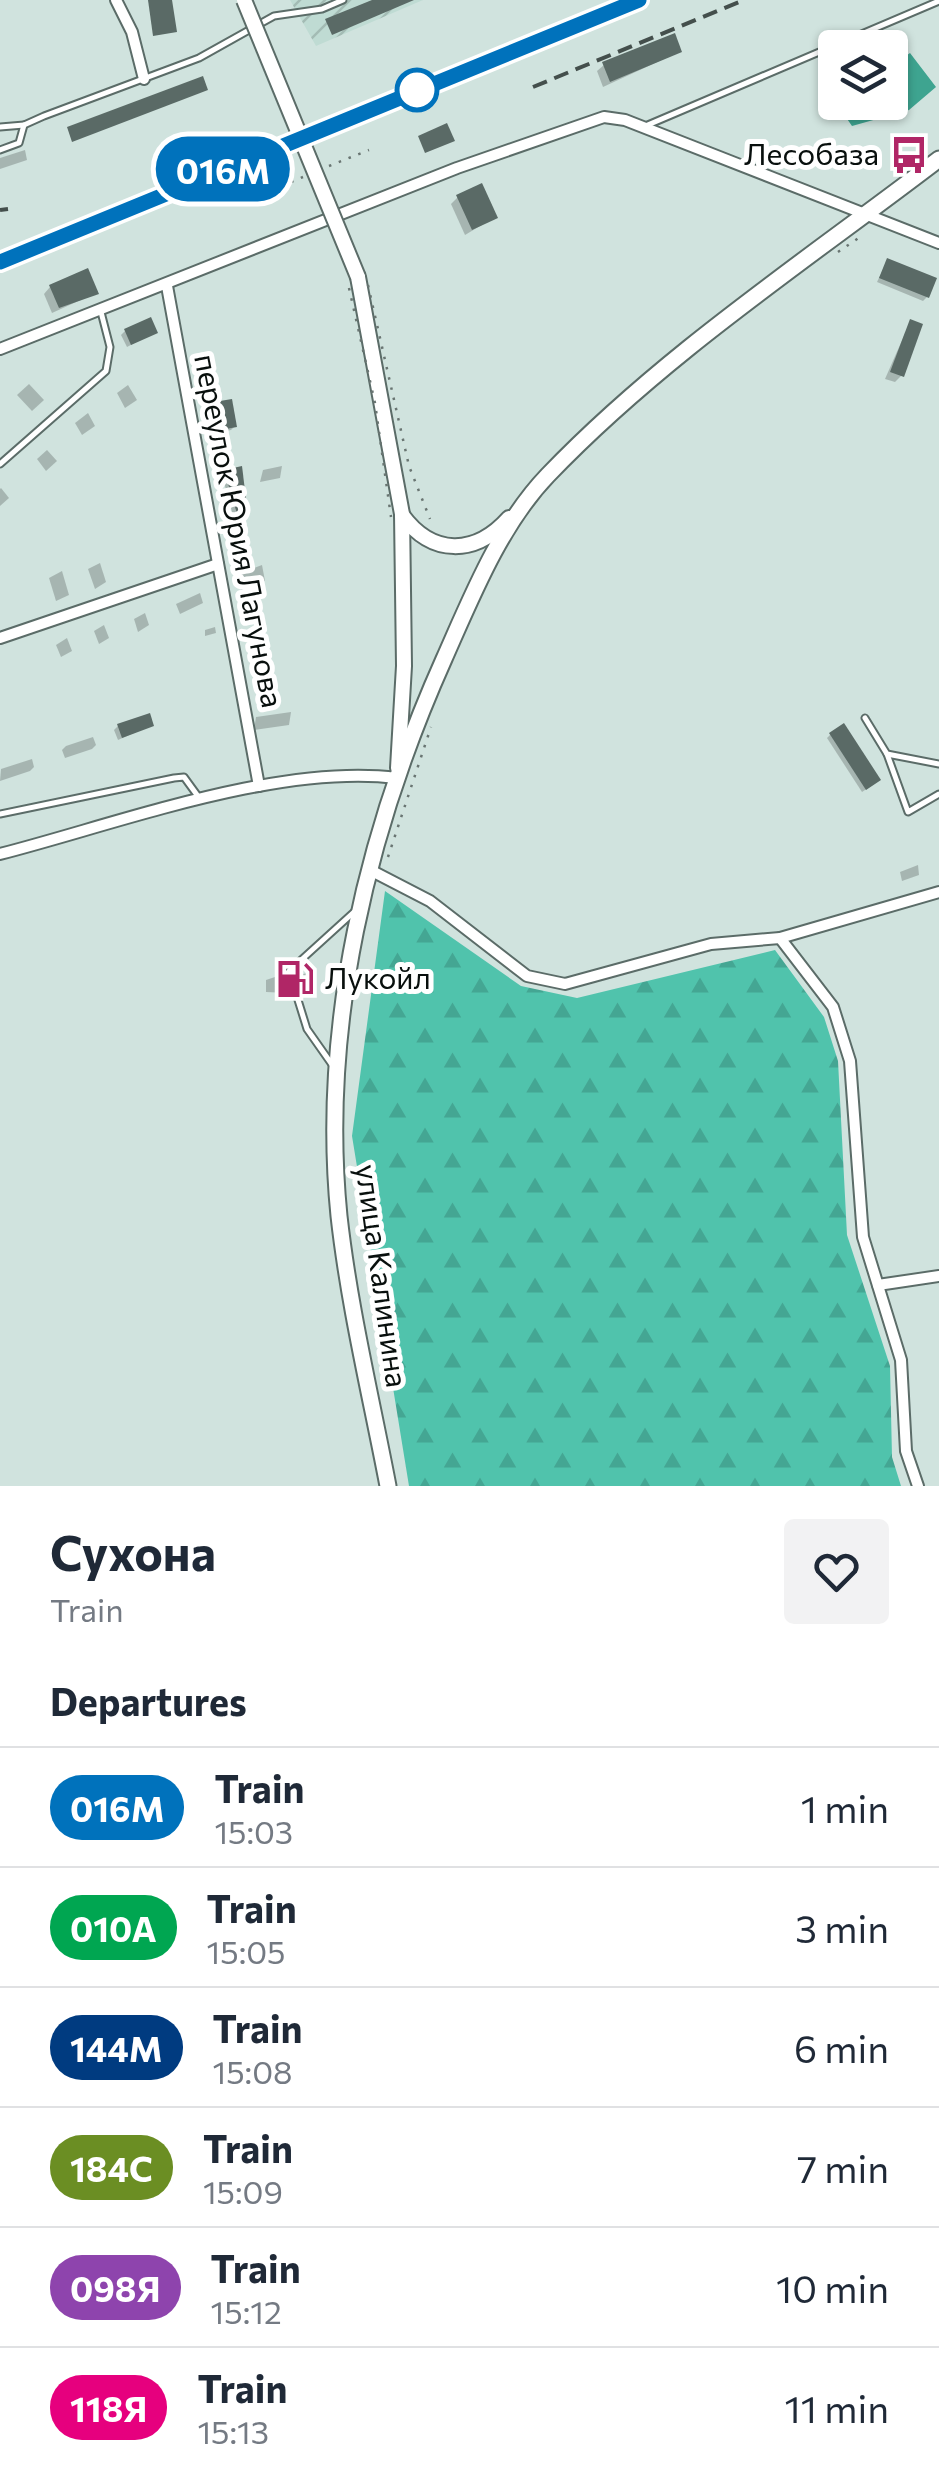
<!DOCTYPE html>
<html lang="en">
<head>
<meta charset="utf-8">
<style>
	:root { --surface:#fff; --page:#f2f2f3; --text:#1f2937; --muted:#747a83; --line:#e0e1e3 }
	body { margin:0; font-family:Commissioner,sans-serif; background:var(--page); color:var(--text); height:100vh; display:flex; flex-direction:column; font-size:38px; white-space:nowrap }
	* { box-sizing:border-box; margin:0 }
	p { font-size:32px; color:var(--muted) }
	.icon { flex:none; width:55px; height:55px; fill:none; stroke:currentColor; stroke-width:2; stroke-linecap:round; stroke-linejoin:round }
	.map { position:relative; height:1486px; overflow:hidden }
	.side { display:flex; flex-direction:column; background:var(--surface); flex:1 }
	.side>* { flex:none }
	.badge { padding:0 20px; border-radius:32px; font-size:35px; line-height:65px }
	.buttons { position:absolute; left:818px; top:30px; display:grid; gap:20px }
	.buttons a { display:grid; place-items:center; width:90px; height:90px; border-radius:10px; background:var(--surface); box-shadow:0 2px 8px #0004; font-size:50px }
	.map>.badge { position:absolute; translate:-50% -50%; box-shadow:0 0 0 5px #fff }
	h2 { padding:0 50px; font-size:38px; line-height:90px }
	.round { display:grid; place-items:center; flex:none; width:105px; height:105px; border-radius:10px; background:var(--page) }
	.headline { display:flex; align-items:center; justify-content:space-between; height:170px; padding:0 50px }
	h1 { font-size:48px; font-weight:700; line-height:75px }
	ul { padding:0; list-style:none }
	li { display:flex; align-items:center; gap:30px; height:120px; padding:0 50px; border-top:2px solid var(--line) }
	li div { flex:1 }
	li b { display:block; font-size:38px }
	li em { font-style:normal }
	li .badge { min-width:110px; font-weight:700; text-align:center }
	.map>svg:first-child { display:block }
	.industrial { fill:url(#industrial-furrows) }
	.forest { fill:url(#forest-firs) }
	.water { fill:#3ea490 }
	.shadow { fill:#0003 }
	.building { fill:#5a6a66 }
	.lines { fill:none; stroke-linecap:round; stroke-linejoin:round }
	.service-casing { stroke:#5b6c68; stroke-width:9 }
	.minor-casing { stroke:#5b6c68; stroke-width:14 }
	.tertiary-casing { stroke:#5b6c68; stroke-width:18 }
	.secondary-casing { stroke:#5b6c68; stroke-width:19 }
	.path { stroke:#697572; stroke-width:2.5; stroke-dasharray:2.5 8; stroke-linecap:butt }
	.service { stroke:#fff; stroke-width:5 }
	.minor { stroke:#fff; stroke-width:10 }
	.tertiary { stroke:#fff; stroke-width:14 }
	.secondary { stroke:#fff; stroke-width:15 }
	.rail { stroke:#444f4c; stroke-width:4; stroke-dasharray:15 8; stroke-linecap:butt }
	.tertiary-bridge-casing { stroke:#5b6c68; stroke-width:18; stroke-linecap:butt }
	.path-bridge { stroke:#697572; stroke-width:2.5; stroke-dasharray:2.5 8; stroke-linecap:butt }
	.tertiary-bridge { stroke:#fff; stroke-width:14 }
	.line-casing { stroke:#fff; stroke-width:22 }
	.line { stroke:#0072bc; stroke-width:15 }
	.stop-dot { fill:#fff; stroke:#0072bc; stroke-width:5 }
	.labels { text-anchor:middle; stroke-width:10; stroke-linejoin:round; paint-order:stroke }
	.poi-label { font-size:30px; fill:#080f0d; stroke:#fff; text-anchor:end }
	.street-label { font-size:30px; fill:#080f0d; stroke:#fff }
</style>
</head>
<body>
<div class="map">
<svg width="939" height="1486" viewBox="0 0 939 1486">
	<defs>
		<pattern id="industrial-furrows" width="10" height="10" patternUnits="userSpaceOnUse" patternTransform="scale(2.5)"><rect width="10" height="10" fill="#bfdbd3"/><path d="M-1 1l2-2M0 10L10 0M9 11l2-2" fill="none" stroke="#a3bbb4"/></pattern>
		<pattern id="forest-firs" width="22" height="20" patternUnits="userSpaceOnUse" patternTransform="scale(2.5)"><rect width="22" height="20" fill="#50c3ac"/><path d="M5 1l3.5 6h-7zM16 11l3.5 6h-7z" fill="#44a693"/></pattern>
	</defs>
	<rect width="100%" height="100%" fill="#d0e3de"/>
	<polygon class="industrial" points="290,0 423,0 316,46"/>
	<polygon class="forest" points="385,891 521,986 577,998 775,950 824,1017 838,1061 847,1235 890,1366 892,1457 901,1486 409,1486 352,1136"/>
	<polygon class="water" points="910,53 936,87 909,110 852,126 836,103 890,102 890,67"/>
	<g class="shadow">
		<polygon points="679,52 603,87 597,71 604,65"/>
		<polygon points="25,150 27,160 0,169 0,158"/>
		<polygon points="458,197 495,217 465,235 451,204"/>
		<polygon points="887,261 927,297 923,301 877,282"/>
		<polygon points="50,287 96,293 52,313 44,294"/>
		<polygon points="910,322 901,376 895,382 885,379"/>
		<polygon points="125,331 155,332 127,347 121,335"/>
		<polygon points="29,384 44,400 32,411 17,395"/>
		<polygon points="128,385 137,400 125,408 117,393"/>
		<polygon points="215,404 235,426 231,430 216,433 211,408"/>
		<polygon points="88,413 95,426 82,435 75,423"/>
		<polygon points="47,450 57,461 46,471 37,459"/>
		<polygon points="282,466 280,478 260,482 263,470"/>
		<polygon points="225,472 245,514 242,517 234,519 222,475"/>
		<polygon points="1,488 9,498 0,506 0,489"/>
		<polygon points="100,563 106,582 95,589 88,569"/>
		<polygon points="262,565 265,581 241,590 237,574"/>
		<polygon points="62,571 69,595 56,601 49,578"/>
		<polygon points="200,593 203,603 180,614 176,604"/>
		<polygon points="145,613 149,625 138,632 134,619"/>
		<polygon points="104,625 109,638 99,644 94,631"/>
		<polygon points="215,627 216,633 205,636 205,630"/>
		<polygon points="67,638 72,651 61,657 56,645"/>
		<polygon points="291,712 289,725 254,730 256,717"/>
		<polygon points="152,725 118,740 114,730 118,726"/>
		<polygon points="831,734 874,784 862,792 827,738"/>
		<polygon points="93,737 96,745 92,749 65,758 62,750 66,746"/>
		<polygon points="32,759 34,767 30,771 0,781 1,769"/>
		<polygon points="918,865 919,875 902,881 900,872"/>
		<polygon points="308,973 309,992 302,994 298,975"/>
		<polygon points="281,975 287,993 266,992 266,980"/>
	</g>
	<g class="building">
		<polygon points="148,0 172,0 177,32 153,36"/>
		<polygon points="372,0 414,0 332,35 325,19"/>
		<polygon points="675,33 682,52 610,82 602,62"/>
		<polygon points="203,76 208,90 72,142 67,127"/>
		<polygon points="447,123 455,141 425,153 418,136"/>
		<polygon points="482,183 498,218 472,230 456,195"/>
		<polygon points="887,258 937,278 929,298 879,278"/>
		<polygon points="88,268 99,294 59,308 49,285"/>
		<polygon points="151,317 158,333 131,345 124,329"/>
		<polygon points="910,319 923,324 904,377 890,372"/>
		<polygon points="232,399 237,427 220,430 214,402"/>
		<polygon points="242,466 248,515 238,517 224,470"/>
		<polygon points="150,713 154,726 122,738 117,724"/>
		<polygon points="844,723 881,780 866,790 829,733"/>
	</g>
	<g class="lines">
		<g class="service-casing">
			<g id="service">
				<polyline points="0,127 24,125"/>
				<polyline points="643,127 939,1"/>
				<polyline points="0,150 19,143 24,125 44,116 199,58 274,16 322,9 343,0"/>
				<polyline points="0,464 106,371 110,347 101,312"/>
				<polyline points="865,718 887,754 939,764"/>
				<polyline points="887,754 908,812 939,794"/>
				<polyline points="0,814 174,778 184,777 200,799"/>
				<polyline points="333,1066 307,1029 289,971 354,912"/>
			</g>
		</g>
		<g class="minor-casing">
			<g id="minor">
				<polyline points="116,0 132,32 144,79"/>
				<polyline points="167,286 259,786"/>
				<polyline points="0,349 457,168 604,117 625,120 939,243"/>
				<polyline points="0,638 218,564"/>
				<path d="M 0,854 C 117,824 278,763 397,778"/>
				<polyline points="372,871 430,901 527,976 565,984 711,944 780,938 939,892"/>
				<polyline points="780,938 833,1007 850,1061 863,1237 901,1360 906,1451 918,1486"/>
				<polyline points="878,1285 939,1276"/>
			</g>
		</g>
		<g class="tertiary-casing">
			<g id="tertiary">
				<polyline points="358,277 402,514 404,666 398,768"/>
				<path d="M 402,515 C 432,556 475,556 509,518"/>
			</g>
		</g>
		<g class="secondary-casing">
			<path id="secondary" d="M 388,1486 C 371,1397 349,1306 339,1216 C 320,1026 367,831 444,659 C 472,596 500,525 548,475 C 663,355 807,260 939,159"/>
		</g>
		<g class="path">
			<polyline points="329,166 369,150"/>
			<polyline points="262,194 303,177"/>
			<polyline points="838,252 860,237"/>
			<polyline points="388,857 431,727"/>
		</g>
		<use href="#service" class="service"/>
		<use href="#minor" class="minor"/>
		<use href="#tertiary" class="tertiary"/>
		<use href="#secondary" class="secondary"/>
		<g class="rail">
			<polyline points="533,87 744,0"/>
			<polyline points="0,210 8,209"/>
			<polyline points="0,262 639,0"/>
		</g>
		<g class="tertiary-bridge-casing">
			<polyline id="tertiary-bridge" points="244,0 358,277"/>
		</g>
		<g class="path-bridge">
			<polyline points="368,285 409,466 430,519"/>
			<polyline points="349,288 375,403 391,517"/>
		</g>
		<use href="#tertiary-bridge" class="tertiary-bridge"/>
	</g>
	<g class="lines">
		<g class="line-casing">
			<polyline id="line" points="0,262 639,0"/>
		</g>
		<use href="#line" class="line"/>
	</g>
	<defs>
		<g id="bus-bare" transform="scale(3)"><path d="M-5-6H5V4H4V6H2V4H-2V6H-4V4H-5ZM-3.5-4V0h7V-4ZM-3.5 1.2v1.5H-2V1.2ZM2 1.2v1.5H3.5V1.2Z" fill="#b02666" stroke="#fff" stroke-width="2.5" paint-order="stroke"/></g>
		<g id="fuel-bare" transform="scale(3)"><path d="M-5.5-6h7V0h2V4h1.3V-2.5L3-4.5l.8-.8L6-3V5H2.5V1h-1V6h-7ZM-4.2-4.7v3.2H.2V-4.7Z" fill="#b02666" stroke="#fff" stroke-width="2.5" paint-order="stroke"/></g>
	</defs>
	<g fill-rule="evenodd">
		<use href="#bus-bare" x="909" y="155"/>
		<use href="#fuel-bare" x="295" y="979"/>
	</g>
	<circle class="stop-dot" cx="417" cy="90" r="20"/>
	<g class="labels">
		<g class="poi-label">
			<text x="879" y="165">Лесобаза</text>
			<text x="325" y="989" text-anchor="start">Лукойл</text>
		</g>
		<g class="street-label">
			<text transform="translate(238 531) rotate(79)" y="10">переулок Юрия Лагунова</text>
			<text transform="translate(381 1276) rotate(82)" y="10">улица Калинина</text>
		</g>
	</g>
</svg>
<div class="buttons">
<a><svg class="icon" aria-label="layers" viewBox="0 0 24 24"><path d="M12 4l9 5-9 5-9-5zM3 14l9 5 9-5"/></svg></a>
</div>
<b class="badge" style="left:223px;top:169px;background:#0072bc;color:#fff">016М</b>
</div>
<section class="side">
<div class="headline"><div><h1>Сухона</h1><p>Train</p></div><a class="round"><svg class="icon" aria-label="heart" viewBox="0 0 24 24"><path d="M12 20l-8-8c-3-5 5-10 8-4 3-6 11-1 8 4z"/></svg></a></div>
<h2>Departures</h2>
<ul>
<li><span class="badge" style="background:#0072bc;color:#fff">016М</span><div><b>Train</b><p>15:03</p></div><em>1 min</em></li>
<li><span class="badge" style="background:#00a651;color:#fff">010А</span><div><b>Train</b><p>15:05</p></div><em>3 min</em></li>
<li><span class="badge" style="background:#003b80;color:#fff">144М</span><div><b>Train</b><p>15:08</p></div><em>6 min</em></li>
<li><span class="badge" style="background:#6b8e23;color:#fff">184С</span><div><b>Train</b><p>15:09</p></div><em>7 min</em></li>
<li><span class="badge" style="background:#8e44ad;color:#fff">098Я</span><div><b>Train</b><p>15:12</p></div><em>10 min</em></li>
<li><span class="badge" style="background:#e6007e;color:#fff">118Я</span><div><b>Train</b><p>15:13</p></div><em>11 min</em></li>
</ul>
</section>
</body>
</html>
